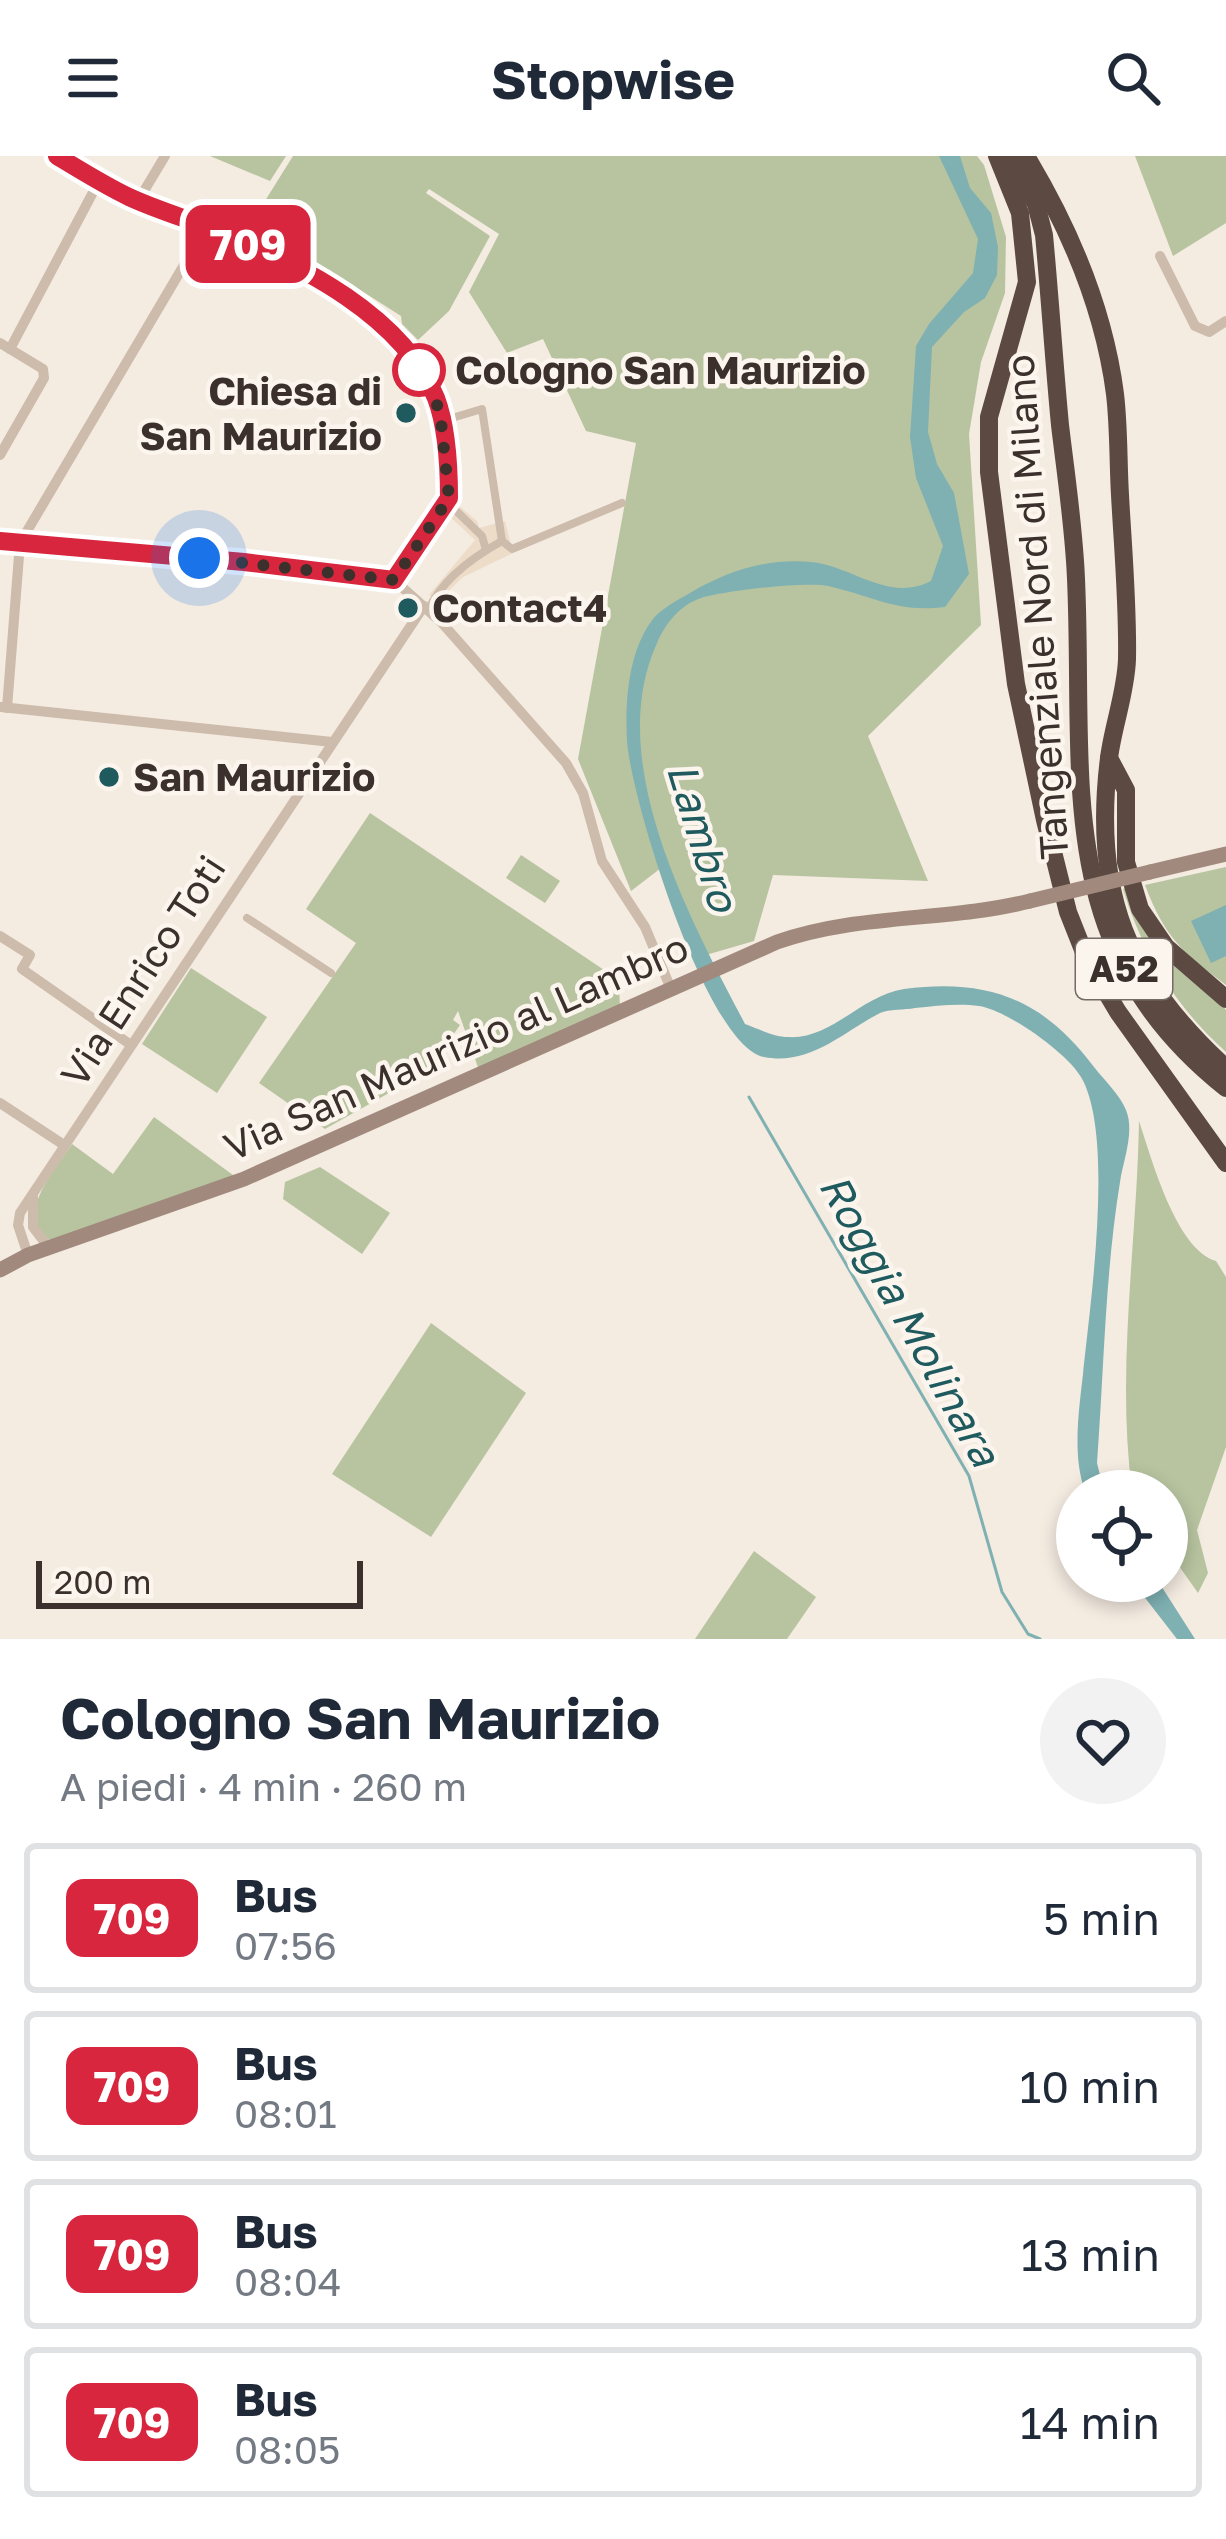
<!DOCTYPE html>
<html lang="it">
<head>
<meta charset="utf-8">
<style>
	:root { --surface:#fff; --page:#f2f2f3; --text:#1f2937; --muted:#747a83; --line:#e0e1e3 }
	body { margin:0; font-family:"Golos Text",sans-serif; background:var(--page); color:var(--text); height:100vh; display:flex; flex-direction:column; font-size:45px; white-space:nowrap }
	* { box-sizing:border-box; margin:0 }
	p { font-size:39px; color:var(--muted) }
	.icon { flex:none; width:66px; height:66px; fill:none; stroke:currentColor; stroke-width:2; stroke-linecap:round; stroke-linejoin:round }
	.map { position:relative; height:1483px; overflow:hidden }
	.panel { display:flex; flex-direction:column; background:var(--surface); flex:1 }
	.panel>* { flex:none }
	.badge { padding:0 24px; border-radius:18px; font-size:42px; line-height:78px }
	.fabs { position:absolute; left:1056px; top:1314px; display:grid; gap:24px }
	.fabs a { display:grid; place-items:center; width:132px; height:132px; border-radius:50%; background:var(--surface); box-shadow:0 6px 18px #0003; font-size:60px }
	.scale { position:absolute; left:36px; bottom:30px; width:327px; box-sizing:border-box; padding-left:12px; border:6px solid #3b302b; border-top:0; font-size:33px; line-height:42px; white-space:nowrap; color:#3b302b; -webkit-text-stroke:9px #fbf5ee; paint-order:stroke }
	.you { position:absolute; width:60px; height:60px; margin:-30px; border:9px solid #fff; border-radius:50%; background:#1a73e8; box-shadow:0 0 0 18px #1a73e833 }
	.map>.badge { position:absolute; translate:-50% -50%; box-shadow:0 0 0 6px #fff }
	.round { display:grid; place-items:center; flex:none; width:126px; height:126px; border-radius:63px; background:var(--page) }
	.summary { display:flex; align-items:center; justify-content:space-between; height:204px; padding:0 60px }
	h1 { font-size:57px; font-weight:700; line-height:90px }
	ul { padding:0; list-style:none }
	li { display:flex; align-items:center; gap:36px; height:150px; margin:0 24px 18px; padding:0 36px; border:6px solid var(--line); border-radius:12px }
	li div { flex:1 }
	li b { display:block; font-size:45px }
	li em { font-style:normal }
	li .badge { min-width:132px; font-weight:700; text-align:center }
	header { display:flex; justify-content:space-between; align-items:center; height:156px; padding:0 60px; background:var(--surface); font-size:54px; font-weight:700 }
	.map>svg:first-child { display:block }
	.green { fill:#b8c4a0 }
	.plaza { fill:#ecdcc8 }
	.water { fill:#7fb0b2 }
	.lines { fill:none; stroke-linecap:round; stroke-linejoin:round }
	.stream { stroke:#7fb0b2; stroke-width:3 }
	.pedestrian { stroke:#cdbbac; stroke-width:8 }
	.minor { stroke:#cdbbac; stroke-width:10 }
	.secondary { stroke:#a18a7d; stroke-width:15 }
	.motorway { stroke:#5c4a42; stroke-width:18 }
	.secondary-bridge { stroke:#a18a7d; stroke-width:15 }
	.line-casing { stroke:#fff; stroke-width:27 }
	.line { stroke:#d7263d; stroke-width:18 }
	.walk { stroke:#3b302b; stroke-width:12; stroke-dasharray:0 21.6 }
	.stop-dot { fill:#fff; stroke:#d7263d; stroke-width:6 }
	.poi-dot { fill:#1f5a5e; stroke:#fbf5ee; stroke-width:4.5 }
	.labels { text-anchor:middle; stroke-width:9; stroke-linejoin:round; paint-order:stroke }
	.shield { fill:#fbf5ee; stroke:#756b66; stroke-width:3 }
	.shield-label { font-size:36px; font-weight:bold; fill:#3b302b }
	.stop-label { font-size:39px; font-weight:bold; fill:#3b302b; stroke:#fbf5ee; text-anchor:start }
	.poi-label { font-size:39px; font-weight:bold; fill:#3b302b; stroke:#fbf5ee; text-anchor:start }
	.street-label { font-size:39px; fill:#3b302b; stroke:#fbf5ee }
	.water-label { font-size:42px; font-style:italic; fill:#1f5a5e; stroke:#fbf5ee }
</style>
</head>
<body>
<header><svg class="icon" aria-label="menu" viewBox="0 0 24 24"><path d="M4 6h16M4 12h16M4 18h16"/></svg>Stopwise<svg class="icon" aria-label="search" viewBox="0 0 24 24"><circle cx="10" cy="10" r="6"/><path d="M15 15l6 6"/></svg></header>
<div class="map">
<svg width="1226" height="1483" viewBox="0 0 1226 1483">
	<rect width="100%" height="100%" fill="#f4ebe1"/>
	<g class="green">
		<polygon points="210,0 286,0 270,25"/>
		<polygon points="293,0 977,0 984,9 1006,81 1005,137 981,206 969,278 981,469 868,580 928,725 773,719 754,785 699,801 661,712 631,735 578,603 636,287 586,275 543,183 507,197 469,136 499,78 429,33 426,37 490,80 449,155 418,184 402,168 401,160 263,72 256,73 253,64"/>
		<polygon points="1135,0 1226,0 1226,67 1173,100"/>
		<polygon points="370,657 619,824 620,855 479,914 458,855 453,864 460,869 428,915 325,973 259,927 356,787 306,753"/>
		<polygon points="521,699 560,725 545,747 506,722"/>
		<path d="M 1226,711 L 1226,829 C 1182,796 1165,782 1145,729 Z"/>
		<path d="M 1129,731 L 1226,854 L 1226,896 C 1176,851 1143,798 1123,733 Z"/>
		<polygon points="191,812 267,861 217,937 142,888"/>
		<path d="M 154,961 L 237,1022 L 54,1086 C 10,1063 54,1016 72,988 L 113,1018 Z"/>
		<path d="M 1139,965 C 1151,1001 1176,1094 1216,1105 L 1226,1121 L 1226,1291 L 1197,1374 L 1208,1417 L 1198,1437 L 1167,1393 L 1167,1335 L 1132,1335 C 1116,1212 1137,1088 1139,965 Z"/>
		<polygon points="320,1011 390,1057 362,1098 283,1043 285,1026"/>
		<polygon points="431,1167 526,1237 431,1381 332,1318"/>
		<polygon points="754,1395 816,1441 787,1483 695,1483"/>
	</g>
	<polygon class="plaza" points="453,345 477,365 479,372 505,365 513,397 463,421 437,446 429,439 475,384 445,356"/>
	<g class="water">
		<path d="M 939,0 L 960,0 L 970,32 L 991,57 L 998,91 L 997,119 L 985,142 L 964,156 L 932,191 L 928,276 L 937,308 L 954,337 L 969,418 L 945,451 C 896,457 873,440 828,430 C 806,425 723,435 701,442 C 680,449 665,468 657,487 C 603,605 690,763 745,868 C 759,873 774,881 788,881 C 831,884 862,839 904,833 C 988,822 1043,843 1094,911 C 1104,924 1120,939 1126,954 C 1135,976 1123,1005 1120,1026 C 1105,1118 1104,1214 1097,1307 L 1104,1335 L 1085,1335 C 1072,1300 1079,1254 1083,1218 C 1090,1149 1115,979 1081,921 C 1067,897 1007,854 979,850 C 959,847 935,850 915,852 C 905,854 889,853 880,857 C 843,876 810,910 764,901 C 707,891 631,643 627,585 C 625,546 628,495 653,463 C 661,453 679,443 690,437 C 727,415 767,402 811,406 C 853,410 888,447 931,425 L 943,390 L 916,322 L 910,281 L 916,190 L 929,168 L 973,117 L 978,83 Z"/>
		<polygon points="1226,749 1226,800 1211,807 1191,765"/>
		<polygon points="1132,1425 1158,1425 1195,1483 1177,1483"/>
	</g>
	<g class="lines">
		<polyline class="stream" points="749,941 969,1320 1002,1436 1028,1478 1040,1483"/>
		<g class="pedestrian">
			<polyline points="442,265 482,253 502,385"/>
			<polyline points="447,346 482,380 486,394"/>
			<path d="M 428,455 C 441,424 473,401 502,385 L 512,393 L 622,347"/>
			<polyline points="247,762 331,817"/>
		</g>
		<g class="minor">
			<polyline points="57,0 131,42 226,78 296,113 359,152 403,191 438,248 449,338 394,424"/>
			<polyline points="138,45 165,0"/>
			<polyline points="1160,100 1195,170 1209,176 1226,165"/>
			<polyline points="0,187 43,213 44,222 0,299"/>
			<polyline points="10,193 99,25"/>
			<polyline points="0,385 244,406 394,424 442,467 566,607 583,637 602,705 645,771 671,833"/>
			<polyline points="1,551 332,586"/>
			<polyline points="7,552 20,387 207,70"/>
			<polyline points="0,780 30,799 22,813 131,889"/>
			<polyline points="0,947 64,989"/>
			<polyline points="33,1041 33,1071 49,1092"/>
			<polyline points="28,1099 18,1069 20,1057 424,450"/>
		</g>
		<g class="secondary">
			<polyline points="1150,716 1226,698"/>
			<path d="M 0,1114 L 28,1099 L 244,1023 L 777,786 C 860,757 946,766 1030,745"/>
		</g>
		<g class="motorway">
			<polyline points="997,0 1020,57 1027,126 989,261 989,316 1016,528 1045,664 1068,756 1087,804 1118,856 1226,1007"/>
			<path d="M 1026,0 C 1070,73 1104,153 1115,238 C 1119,272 1118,305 1120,339 C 1123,394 1128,448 1127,503 C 1126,536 1113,570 1109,602 C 1092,737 1127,822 1226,912"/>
			<path d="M 1011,4 L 1036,48 L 1044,79 C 1050,142 1054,206 1060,269 C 1066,320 1074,372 1076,423 C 1085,622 1050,792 1226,932"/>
			<polyline points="1109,602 1126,634 1126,706 1140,753 1166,791 1226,843"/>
		</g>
		<polyline class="secondary-bridge" points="1030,745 1150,716"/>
	</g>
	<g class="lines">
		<g class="line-casing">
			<path id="line" d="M 0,385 L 244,406 L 394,424 L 449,342 C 449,312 447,271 436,242 C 403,160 301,109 223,77 C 192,64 159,55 129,41 C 104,29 80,14 57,0"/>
		</g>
		<use href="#line" class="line"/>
		<polyline class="walk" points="199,402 394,424 449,342 440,255 419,214"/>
	</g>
	<circle class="stop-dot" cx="419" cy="214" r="24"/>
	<g class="poi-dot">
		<circle cx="406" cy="257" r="12"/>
		<circle cx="408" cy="452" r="12"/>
		<circle cx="109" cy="621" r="12"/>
	</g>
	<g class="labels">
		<rect class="shield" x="1076" y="783" width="96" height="60" rx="9"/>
		<g class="shield-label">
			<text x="1124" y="826">A52</text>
		</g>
		<g class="stop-label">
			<text x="455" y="228">Cologno San Maurizio</text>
		</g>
		<g class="poi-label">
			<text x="382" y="249" text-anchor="end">Chiesa di<tspan x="382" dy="45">San Maurizio</tspan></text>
			<text x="432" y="466">Contact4</text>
			<text x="133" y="635">San Maurizio</text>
		</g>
		<g class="street-label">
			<text transform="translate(1037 451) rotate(-94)" y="14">Tangenziale Nord di Milano</text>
			<text transform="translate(143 815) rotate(-57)" y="14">Via Enrico Toti</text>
			<text transform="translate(456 891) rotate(-24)" y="14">Via San Maurizio al Lambro</text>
		</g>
		<g class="water-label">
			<text transform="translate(703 681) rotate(73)" y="15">Lambro</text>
			<text transform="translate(910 1164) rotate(61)" y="15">Roggia Molinara</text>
		</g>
	</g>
</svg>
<div class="fabs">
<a><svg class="icon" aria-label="locate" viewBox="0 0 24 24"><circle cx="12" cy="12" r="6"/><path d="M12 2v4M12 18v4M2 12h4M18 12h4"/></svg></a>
</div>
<div class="scale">200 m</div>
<div class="you" style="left:199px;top:402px"></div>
<b class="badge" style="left:248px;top:88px;background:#d7263d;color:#fff">709</b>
</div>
<section class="panel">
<div class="summary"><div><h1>Cologno San Maurizio</h1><p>A piedi · 4 min · 260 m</p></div><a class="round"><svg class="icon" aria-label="heart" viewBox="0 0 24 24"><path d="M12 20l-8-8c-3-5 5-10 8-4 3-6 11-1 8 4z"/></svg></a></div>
<ul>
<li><span class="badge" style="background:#d7263d;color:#fff">709</span><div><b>Bus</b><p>07:56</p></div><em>5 min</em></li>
<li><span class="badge" style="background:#d7263d;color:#fff">709</span><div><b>Bus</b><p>08:01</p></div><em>10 min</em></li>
<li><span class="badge" style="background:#d7263d;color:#fff">709</span><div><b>Bus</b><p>08:04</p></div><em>13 min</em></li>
<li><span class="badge" style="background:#d7263d;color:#fff">709</span><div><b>Bus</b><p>08:05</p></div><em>14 min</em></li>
</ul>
</section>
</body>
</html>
